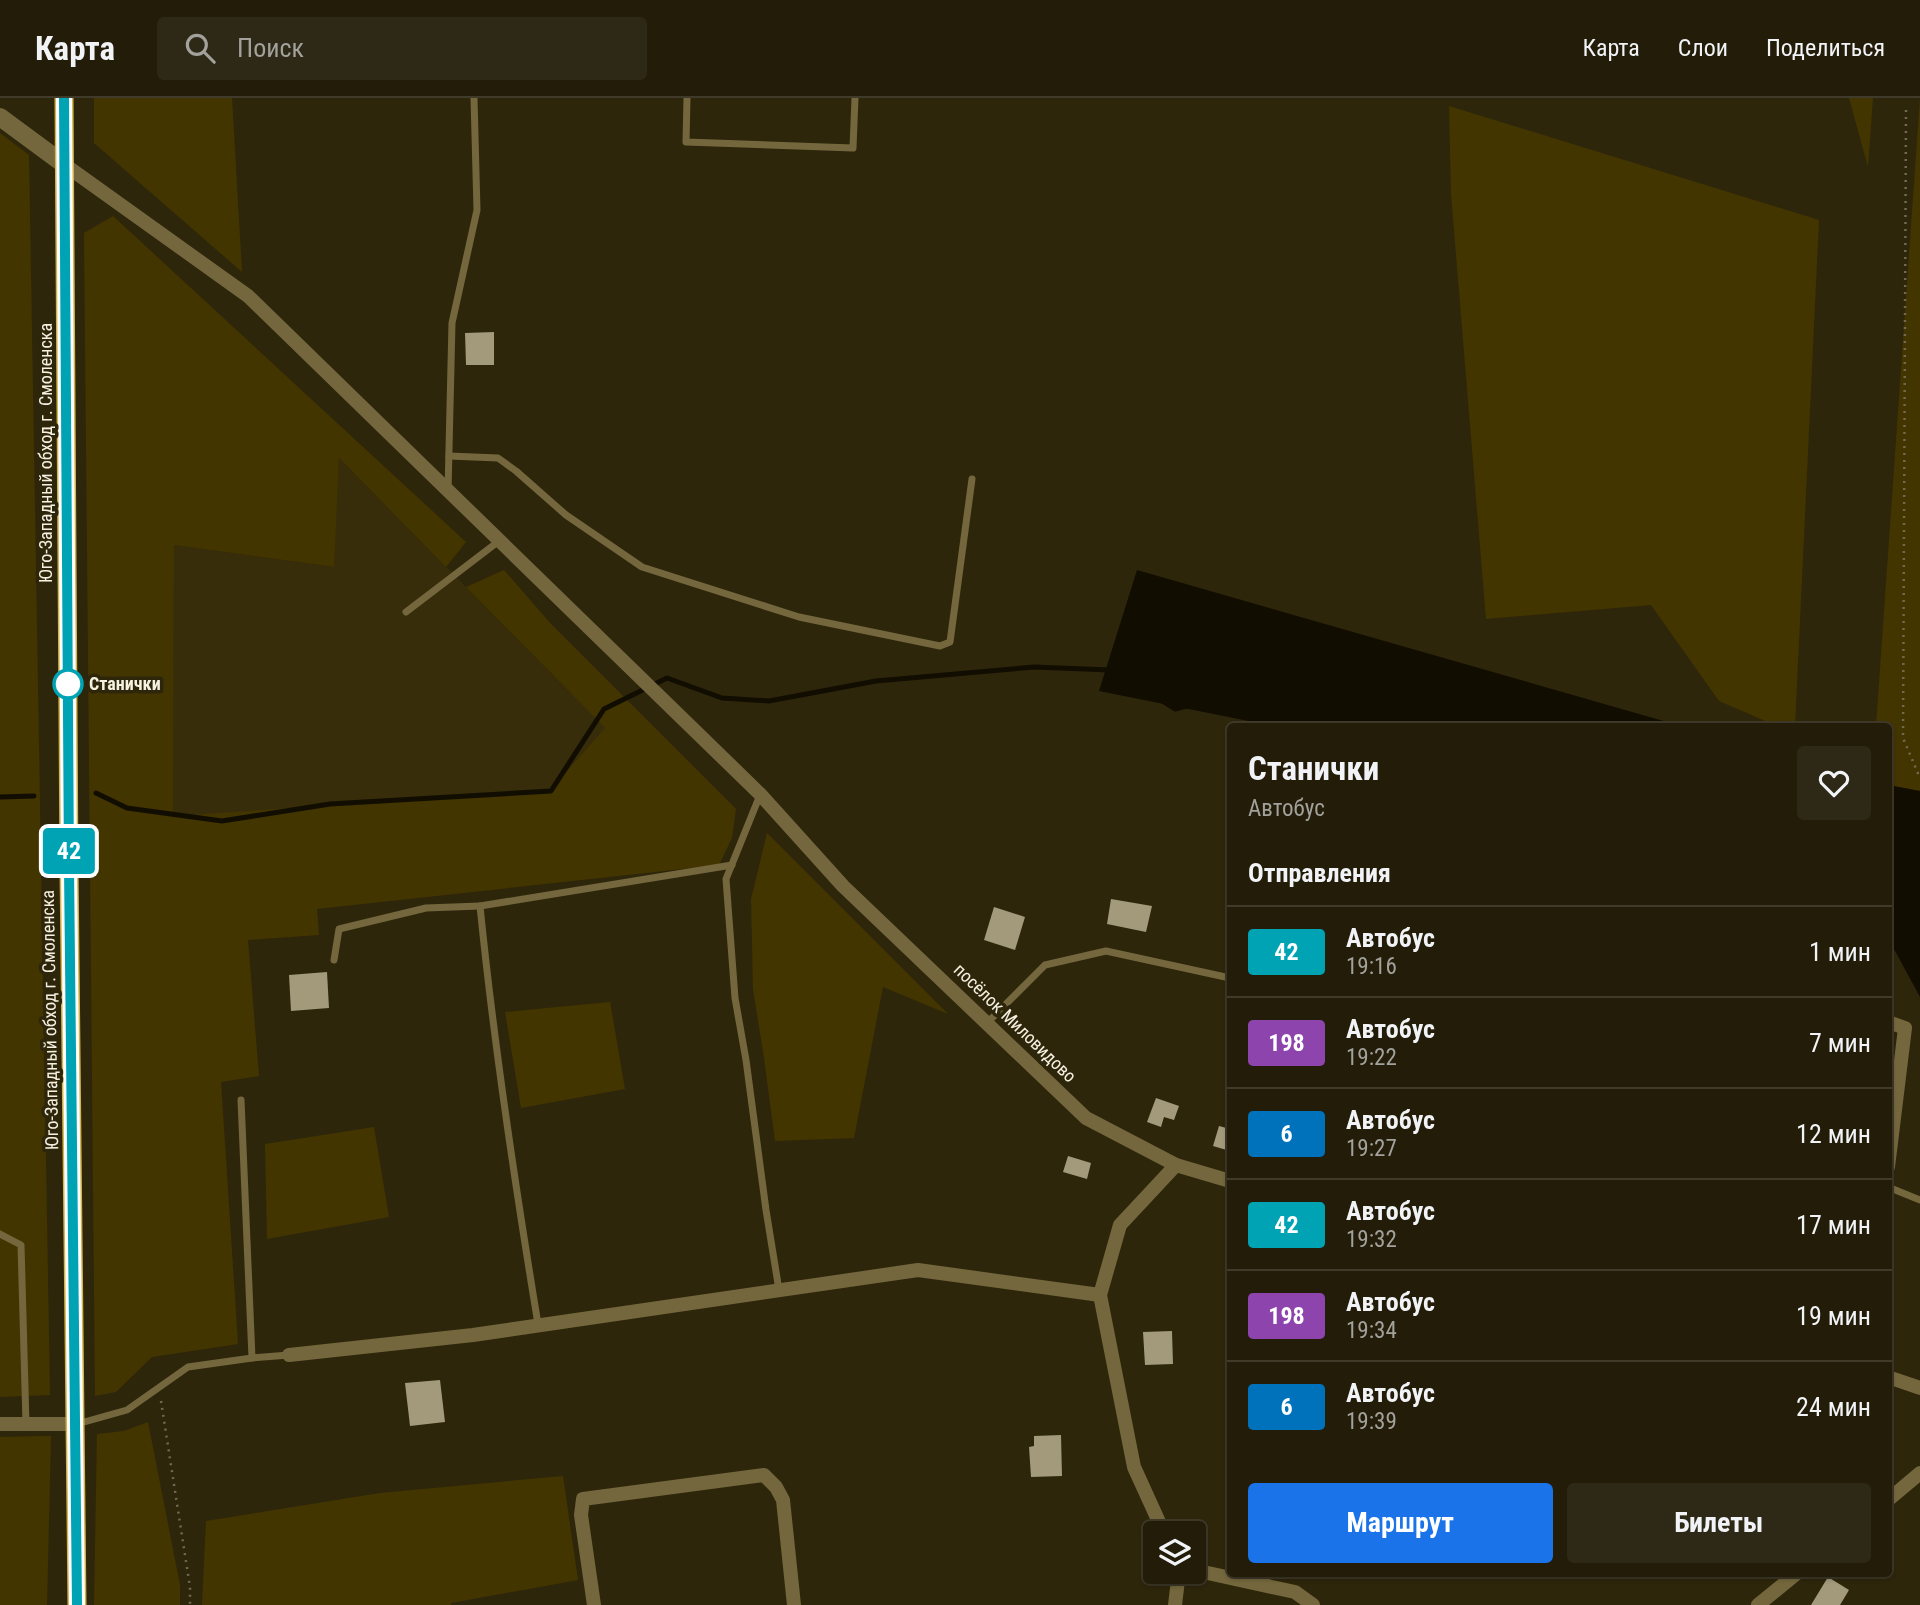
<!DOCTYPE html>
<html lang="ru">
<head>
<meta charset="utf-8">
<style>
	:root { --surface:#221c08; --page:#2e2916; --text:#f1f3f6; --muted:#a2a19c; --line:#3f3a29; --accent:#1a73e8 }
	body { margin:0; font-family:"Roboto Condensed",sans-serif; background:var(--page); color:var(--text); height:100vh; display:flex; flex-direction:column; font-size:26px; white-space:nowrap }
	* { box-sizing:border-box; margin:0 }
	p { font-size:23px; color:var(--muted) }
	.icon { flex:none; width:38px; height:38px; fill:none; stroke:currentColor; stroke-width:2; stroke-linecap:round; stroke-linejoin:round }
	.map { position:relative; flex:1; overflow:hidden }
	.details { position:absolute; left:1227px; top:625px; width:665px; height:854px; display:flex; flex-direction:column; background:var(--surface); border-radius:7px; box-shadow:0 2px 5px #0004,0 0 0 2px var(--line) }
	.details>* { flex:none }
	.badge { padding:0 14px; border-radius:5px; font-size:24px; line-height:46px }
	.fabs { position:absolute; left:1143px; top:1423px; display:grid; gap:14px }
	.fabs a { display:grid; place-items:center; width:63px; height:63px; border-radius:7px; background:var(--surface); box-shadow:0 2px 5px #0004,0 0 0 2px var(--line); font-size:35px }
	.map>.badge { position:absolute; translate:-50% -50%; box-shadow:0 0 0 4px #fff }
	h2 { padding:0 21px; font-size:26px; line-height:63px }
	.round { display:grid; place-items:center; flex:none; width:74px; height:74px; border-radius:7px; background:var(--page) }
	.head { display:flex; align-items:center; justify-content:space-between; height:119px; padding:0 21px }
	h1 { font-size:33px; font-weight:700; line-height:52px }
	.action { display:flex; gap:14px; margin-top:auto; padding:14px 21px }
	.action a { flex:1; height:80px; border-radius:7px; background:var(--accent); color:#fff; font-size:28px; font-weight:700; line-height:80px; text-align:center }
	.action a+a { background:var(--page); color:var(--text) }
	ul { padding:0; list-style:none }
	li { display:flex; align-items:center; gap:21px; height:91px; padding:0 21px; border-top:2px solid var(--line) }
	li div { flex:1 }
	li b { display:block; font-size:26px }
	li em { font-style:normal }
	li .badge { min-width:77px; font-weight:700; text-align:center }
	header { display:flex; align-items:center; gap:42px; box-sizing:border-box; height:98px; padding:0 35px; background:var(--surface); border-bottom:2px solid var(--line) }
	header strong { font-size:33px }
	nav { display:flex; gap:38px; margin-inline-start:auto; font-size:24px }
	.search { width:490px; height:63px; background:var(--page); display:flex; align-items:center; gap:18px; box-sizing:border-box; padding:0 24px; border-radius:7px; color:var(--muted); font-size:26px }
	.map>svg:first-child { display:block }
	.built { fill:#372d0a }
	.green { fill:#433500 }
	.water { fill:#120d01 }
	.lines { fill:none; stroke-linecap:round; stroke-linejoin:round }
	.stream { stroke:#120d01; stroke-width:5 }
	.building { fill:#a39a7c }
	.path { stroke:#716a53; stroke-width:2.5; stroke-dasharray:2 5; stroke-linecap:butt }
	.service { stroke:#74673d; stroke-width:7 }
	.minor { stroke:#74673d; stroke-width:14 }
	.tertiary { stroke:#74673d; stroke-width:18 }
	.trunk { stroke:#d2b44c; stroke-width:19 }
	.line-casing { stroke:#fff; stroke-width:16 }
	.line { stroke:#00a3b4; stroke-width:10 }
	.stop-dot { fill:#fff; stroke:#00a3b4; stroke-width:3.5 }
	.labels { text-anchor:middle; stroke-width:7; stroke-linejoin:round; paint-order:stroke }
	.street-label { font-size:18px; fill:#f5f0e0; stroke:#2e260b }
	.stop-label { font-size:18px; font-weight:bold; fill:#f5f0e0; stroke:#2e260b; text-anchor:start }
</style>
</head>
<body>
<header>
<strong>Карта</strong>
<div class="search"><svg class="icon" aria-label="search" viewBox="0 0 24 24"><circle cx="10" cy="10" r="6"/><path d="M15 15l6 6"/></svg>Поиск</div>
<nav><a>Карта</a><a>Слои</a><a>Поделиться</a></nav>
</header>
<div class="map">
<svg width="1920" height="1507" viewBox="0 0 1920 1507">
	<rect width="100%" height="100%" fill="#2e260b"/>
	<polygon class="built" points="339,360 605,630 549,693 172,719 174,447 333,469"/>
	<g class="green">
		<polygon points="94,0 232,0 242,174 94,45"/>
		<polygon points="1849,0 1873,0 1868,69"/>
		<polygon points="1920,0 1920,693 1888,687 1888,628 1876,628"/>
		<polygon points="1449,8 1819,122 1795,628 1777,628 1719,603 1651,507 1486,521 1451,96"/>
		<polygon points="0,35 29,57 50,1297 0,1299"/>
		<polygon points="113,118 466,444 446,469 339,360 334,469 174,447 173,718 549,693 605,630 466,489 504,472 551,526 736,711 732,740 719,767 317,811 319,837 248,842 259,978 221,984 238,1246 152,1259 116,1294 95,1298 84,135"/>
		<polygon points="767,735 948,916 883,889 854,1040 775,1043 764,960 753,891 751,801"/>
		<polygon points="610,904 625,991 521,1010 505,914"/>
		<polygon points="374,1029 389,1119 267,1141 265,1046"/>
		<polygon points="148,1324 180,1487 180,1507 94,1507 97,1336 124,1333"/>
		<polygon points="51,1338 47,1507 0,1507 0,1339"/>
		<polygon points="563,1378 578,1482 451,1505 451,1507 202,1507 206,1423 380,1395"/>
	</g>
	<g class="water">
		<polygon points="1137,472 1681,628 1273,628 1099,593"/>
		<polygon points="1888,687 1920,693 1920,899 1888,840"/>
	</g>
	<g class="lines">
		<g class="stream">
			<polyline points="1164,604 1175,611 1187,608"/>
			<polyline points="96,695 127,710 222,723 330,706 551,693 604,611 667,580 722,600 769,603 876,583 1034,569 1110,572"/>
			<polyline points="0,699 34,698"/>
		</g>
	</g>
	<g class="building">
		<polygon points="494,234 494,267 466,267 465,235"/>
		<polygon points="1111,801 1152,808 1146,834 1107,826"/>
		<polygon points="994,809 1025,819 1015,852 984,842"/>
		<polygon points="327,874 329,910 291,913 289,877"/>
		<polygon points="1156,1000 1179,1008 1174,1022 1164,1019 1161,1029 1147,1024"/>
		<polygon points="1219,1028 1230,1031 1230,1053 1213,1048"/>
		<polygon points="1068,1058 1091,1065 1087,1081 1063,1074"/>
		<polygon points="1172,1233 1173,1266 1145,1267 1143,1234"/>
		<polygon points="440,1282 445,1324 410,1328 405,1285"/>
		<polygon points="1061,1337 1062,1378 1031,1379 1029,1349 1034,1348 1034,1338"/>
		<polygon points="1828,1479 1849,1492 1840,1507 1811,1507"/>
	</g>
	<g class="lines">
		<g class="path">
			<polyline points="1906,12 1903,640 1920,680"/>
			<polyline points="161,1303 190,1489 190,1507"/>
		</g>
		<g class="service">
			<polyline points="687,0 686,44 853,50 855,0"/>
			<polyline points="449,358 498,360 516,373 566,417 642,469 799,519 940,548 950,544 972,381"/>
			<polyline points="448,393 452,225 477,112 474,0"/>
			<polyline points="406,514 499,443"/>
			<polyline points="760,697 726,781 735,900 746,962 766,1112 779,1192"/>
			<polyline points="334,862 339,831 426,810 480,808"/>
			<polyline points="987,925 1045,867 1106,853 1230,880"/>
			<polyline points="241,1002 252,1260 289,1257"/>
			<polyline points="1888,1089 1920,1102"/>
			<polyline points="0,1136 21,1147 26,1326"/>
			<path d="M 538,1226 C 515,1087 494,948 480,808 L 732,767"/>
			<polyline points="77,1326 127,1312 188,1269 252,1260"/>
		</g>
		<g class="minor">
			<polyline points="65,67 248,198 760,696 843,788 1086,1020 1176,1067 1230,1083"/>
			<polyline points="1888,924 1905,930 1888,1069"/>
			<polyline points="289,1257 473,1237 918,1172 1100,1197"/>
			<polyline points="1888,1279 1920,1290"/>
			<polyline points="0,1326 76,1326"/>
			<polyline points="1888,1402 1920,1375"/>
			<polyline points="1164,1435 1134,1369 1100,1197 1120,1127 1176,1067"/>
			<polyline points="1194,1472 1295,1494 1313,1507"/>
			<polyline points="594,1507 581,1417 583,1401 764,1377 776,1389 783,1402 794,1507"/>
			<polyline points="1175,1507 1179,1474"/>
			<polyline points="1758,1507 1797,1475"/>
		</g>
		<polyline class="tertiary" points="0,19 65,67"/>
		<polyline class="trunk" points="64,0 69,770 77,1507"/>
	</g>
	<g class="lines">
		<g class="line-casing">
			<polyline id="line" points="64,0 69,770 77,1507"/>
		</g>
		<use href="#line" class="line"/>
	</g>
	<circle class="stop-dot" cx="68" cy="586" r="14"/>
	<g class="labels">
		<g class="street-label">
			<text transform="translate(46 355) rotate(-90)" y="6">Юго-Западный обход г. Смоленска</text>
			<text transform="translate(50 922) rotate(-91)" y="6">Юго-Западный обход г. Смоленска</text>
			<text transform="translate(1015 925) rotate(44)" y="6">посёлок Миловидово</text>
		</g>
		<g class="stop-label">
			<text x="89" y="592">Станички</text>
		</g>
	</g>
</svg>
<div class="fabs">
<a><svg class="icon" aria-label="layers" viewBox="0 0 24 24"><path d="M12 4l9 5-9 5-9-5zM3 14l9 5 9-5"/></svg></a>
</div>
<b class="badge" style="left:69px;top:753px;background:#00a3b4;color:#fff">42</b>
<section class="details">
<div class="head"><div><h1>Станички</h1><p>Автобус</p></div><a class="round"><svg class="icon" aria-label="heart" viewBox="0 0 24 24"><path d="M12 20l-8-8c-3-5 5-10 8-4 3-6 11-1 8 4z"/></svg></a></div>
<h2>Отправления</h2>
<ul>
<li><span class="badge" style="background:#00a3b4;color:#fff">42</span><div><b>Автобус</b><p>19:16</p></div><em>1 мин</em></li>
<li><span class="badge" style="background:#8e44ad;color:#fff">198</span><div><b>Автобус</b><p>19:22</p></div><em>7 мин</em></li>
<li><span class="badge" style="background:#0072bc;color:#fff">6</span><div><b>Автобус</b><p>19:27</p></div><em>12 мин</em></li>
<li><span class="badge" style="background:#00a3b4;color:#fff">42</span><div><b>Автобус</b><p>19:32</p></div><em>17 мин</em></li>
<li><span class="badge" style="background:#8e44ad;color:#fff">198</span><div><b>Автобус</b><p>19:34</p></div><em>19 мин</em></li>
<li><span class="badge" style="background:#0072bc;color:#fff">6</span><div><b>Автобус</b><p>19:39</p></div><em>24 мин</em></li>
</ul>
<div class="action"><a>Маршрут</a><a>Билеты</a></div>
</section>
</div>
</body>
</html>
